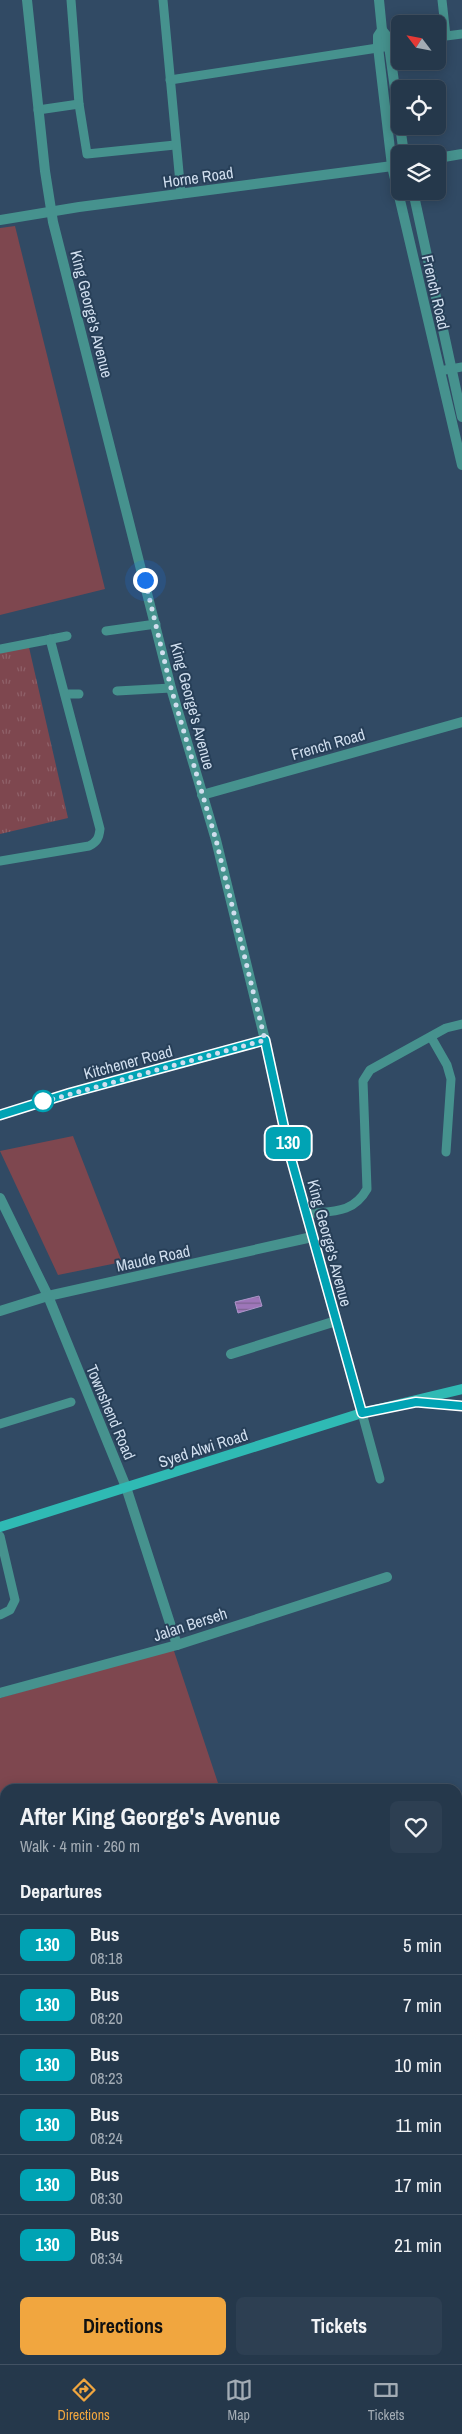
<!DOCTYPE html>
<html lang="en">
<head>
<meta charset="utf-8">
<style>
	:root { --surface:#25384b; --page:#2d3f52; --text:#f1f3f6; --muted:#a3acb5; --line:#425263; --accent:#f1a63f }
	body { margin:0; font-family:"Archivo Narrow",sans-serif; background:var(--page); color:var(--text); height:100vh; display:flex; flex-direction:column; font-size:19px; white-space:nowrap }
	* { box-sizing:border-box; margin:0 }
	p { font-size:16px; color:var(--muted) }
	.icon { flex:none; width:28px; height:28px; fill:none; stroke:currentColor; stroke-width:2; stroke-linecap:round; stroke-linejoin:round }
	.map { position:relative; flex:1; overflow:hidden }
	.panel { position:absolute; left:0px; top:1784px; width:462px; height:581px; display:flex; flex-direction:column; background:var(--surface); border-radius:15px 15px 0 0; box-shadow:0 2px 12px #0003,0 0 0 1px var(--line) }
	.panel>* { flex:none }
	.badge { padding:0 10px; border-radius:8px; font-size:18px; line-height:32px }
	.needle { width:32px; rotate:302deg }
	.buttons { position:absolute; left:391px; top:15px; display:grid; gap:10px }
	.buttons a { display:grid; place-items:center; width:55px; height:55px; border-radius:8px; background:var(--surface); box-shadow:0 2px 12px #0003,0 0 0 1px var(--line); font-size:25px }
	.you { position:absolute; width:25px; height:25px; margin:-12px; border:4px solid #fff; border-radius:50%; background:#1a73e8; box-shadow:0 0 0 8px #1a73e833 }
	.map>.badge { position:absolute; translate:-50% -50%; box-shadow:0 0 0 2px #fff }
	h2 { padding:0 20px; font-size:19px; line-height:45px }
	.round { display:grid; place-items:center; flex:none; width:52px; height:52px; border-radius:8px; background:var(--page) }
	.head { display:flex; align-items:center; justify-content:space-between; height:85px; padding:0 20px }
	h1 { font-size:24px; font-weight:700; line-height:38px }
	.primary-button { display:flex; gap:10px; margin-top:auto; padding:10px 20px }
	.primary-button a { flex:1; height:58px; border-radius:8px; background:var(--accent); color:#111; font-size:20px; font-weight:700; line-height:58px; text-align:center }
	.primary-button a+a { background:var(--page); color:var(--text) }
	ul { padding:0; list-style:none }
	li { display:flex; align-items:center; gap:15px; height:60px; padding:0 20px; border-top:1px solid var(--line) }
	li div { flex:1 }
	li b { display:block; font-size:19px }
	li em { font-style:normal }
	li .badge { min-width:55px; font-weight:700; text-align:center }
	.menu { display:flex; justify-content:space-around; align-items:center; height:70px; border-top:1px solid var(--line); background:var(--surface); font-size:14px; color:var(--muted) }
	.menu a { display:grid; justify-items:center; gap:2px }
	.menu .active { color:var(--accent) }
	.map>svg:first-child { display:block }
	.built { fill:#355373 }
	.grass { fill:url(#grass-tufts) }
	.park { fill:#7e474f }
	.water { fill:url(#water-rules); stroke:#ad95c9 }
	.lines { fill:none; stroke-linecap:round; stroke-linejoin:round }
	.lane { stroke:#46928e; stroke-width:9 }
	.street { stroke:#46928e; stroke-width:10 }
	.secondary { stroke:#2fbab4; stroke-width:10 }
	.primary { stroke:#51d4ce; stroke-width:12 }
	.line-casing { stroke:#fff; stroke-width:11 }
	.line { stroke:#00a3b4; stroke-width:8 }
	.walk { stroke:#d0deee; stroke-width:5; stroke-dasharray:0 9 }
	.stop-dot { fill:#fff; stroke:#00a3b4; stroke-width:2.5 }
	.labels { text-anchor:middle; stroke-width:4; stroke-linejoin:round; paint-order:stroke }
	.street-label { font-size:16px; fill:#d0deee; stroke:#273f58 }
</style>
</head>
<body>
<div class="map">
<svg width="462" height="2364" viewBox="0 0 462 2364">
	<defs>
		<pattern id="grass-tufts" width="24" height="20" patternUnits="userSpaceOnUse" patternTransform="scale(1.25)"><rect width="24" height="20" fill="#7e474f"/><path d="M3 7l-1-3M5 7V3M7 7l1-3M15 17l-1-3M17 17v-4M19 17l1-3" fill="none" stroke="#8f6169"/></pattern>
		<pattern id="water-rules" width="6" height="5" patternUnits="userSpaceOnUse" patternTransform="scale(1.25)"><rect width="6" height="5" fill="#9e76b9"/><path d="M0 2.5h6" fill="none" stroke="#7c6491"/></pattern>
	</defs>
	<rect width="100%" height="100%" fill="#314a64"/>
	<polygon class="built" points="0,2243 5,2254 5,2354 0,2357"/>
	<polygon class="grass" points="28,643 68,818 0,834 0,650"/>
	<g class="park">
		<polygon points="15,226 105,589 0,615 0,228"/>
		<polygon points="73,1136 122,1262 58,1275 0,1151"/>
		<polygon points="173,1648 220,1789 5,1789 4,1882 0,1875 0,1698"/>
	</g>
	<polygon class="water" points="259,1296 262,1306 238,1313 235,1302"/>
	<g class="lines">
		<g class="lane">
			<polyline points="71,0 79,104 87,154 175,145"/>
			<polyline points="163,0 181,194"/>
			<polyline points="442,0 446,36 462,34"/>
			<polyline points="170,80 384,47"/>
			<polyline points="38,110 79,104"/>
			<polyline points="445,370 462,367"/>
			<polyline points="106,631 156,624"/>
			<polyline points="0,649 67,636"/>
			<polyline points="117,691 171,688"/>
			<polyline points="65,694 79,694"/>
			<path d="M 0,861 L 89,846 C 97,842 99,838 100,829 L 50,639"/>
			<polyline points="431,1037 447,1065 451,1079 446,1152"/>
			<path d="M 306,1214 C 332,1211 353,1214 367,1189 L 363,1081 L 370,1070 L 446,1028 L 462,1024"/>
			<polyline points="362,1413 380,1479"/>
			<polyline points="0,1424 71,1402"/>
			<polyline points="0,1536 15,1600 10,1610 0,1615"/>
		</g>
		<g class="street">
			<polyline points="27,0 45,171 53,222 171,688 216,840 265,1040 290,1155 362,1413"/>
			<polyline points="379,0 382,30 378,36 378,47 392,166 462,465"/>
			<polyline points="382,30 386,35 389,46 400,125"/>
			<polyline points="400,126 404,154"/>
			<polyline points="438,158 462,154"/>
			<polyline points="413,191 462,417"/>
			<polyline points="0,220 79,207 400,165"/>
			<polyline points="202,795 462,722"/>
			<polyline points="0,1115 70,1093 265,1040"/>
			<polyline points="0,1198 48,1296 126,1487 177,1645"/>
			<polyline points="0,1311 48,1296 312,1237"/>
			<polyline points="231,1354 336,1321"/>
			<polyline points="0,1693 177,1645 387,1577"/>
			<polyline points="0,1902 5,1901"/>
			<polyline points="0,2228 5,2225"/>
		</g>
		<g class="secondary">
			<polyline points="424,1402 462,1406"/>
			<polyline points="0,1527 362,1413 462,1389"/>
		</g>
		<g class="primary">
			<polyline points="0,2179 5,2189"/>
			<polyline points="89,2360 91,2364"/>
		</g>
	</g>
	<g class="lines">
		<g class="line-casing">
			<polyline id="line" points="0,1115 70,1093 265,1040 290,1155 362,1413 416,1402 462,1406"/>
		</g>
		<use href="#line" class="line"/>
		<polyline class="walk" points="43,1101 35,1104 265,1040 216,840 171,688 145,580"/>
	</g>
	<circle class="stop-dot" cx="43" cy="1101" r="10"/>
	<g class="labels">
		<g class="street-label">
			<text transform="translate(198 177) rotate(-8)" y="6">Horne Road</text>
			<text transform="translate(436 292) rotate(77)" y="6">French Road</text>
			<text transform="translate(92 314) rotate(76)" y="6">King George's Avenue</text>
			<text transform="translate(193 706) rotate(75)" y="6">King George's Avenue</text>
			<text transform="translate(328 744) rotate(-16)" y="6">French Road</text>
			<text transform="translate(128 1062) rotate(-15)" y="6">Kitchener Road</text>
			<text transform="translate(330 1243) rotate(75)" y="6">King George's Avenue</text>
			<text transform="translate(153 1258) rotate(-12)" y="6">Maude Road</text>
			<text transform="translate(111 1412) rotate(67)" y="6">Townshend Road</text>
			<text transform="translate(203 1448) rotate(-18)" y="6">Syed Alwi Road</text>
			<text transform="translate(190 1624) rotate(-18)" y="6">Jalan Berseh</text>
		</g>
	</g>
</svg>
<div class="buttons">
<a><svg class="needle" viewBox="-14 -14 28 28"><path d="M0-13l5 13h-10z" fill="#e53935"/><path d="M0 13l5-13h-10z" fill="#a3acb5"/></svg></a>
<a><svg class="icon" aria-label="locate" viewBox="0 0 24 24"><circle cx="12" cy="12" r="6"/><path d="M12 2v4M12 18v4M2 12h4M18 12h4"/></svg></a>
<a><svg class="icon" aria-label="layers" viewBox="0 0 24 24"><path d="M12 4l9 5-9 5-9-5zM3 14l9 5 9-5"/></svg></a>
</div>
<div class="you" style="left:145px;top:580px"></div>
<b class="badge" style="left:288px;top:1143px;background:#00a3b4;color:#fff">130</b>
<section class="panel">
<div class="head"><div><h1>After King George's Avenue</h1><p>Walk · 4 min · 260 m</p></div><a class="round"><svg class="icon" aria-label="heart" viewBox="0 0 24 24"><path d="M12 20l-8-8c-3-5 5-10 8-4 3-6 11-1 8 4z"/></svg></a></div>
<h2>Departures</h2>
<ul>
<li><span class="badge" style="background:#00a3b4;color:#fff">130</span><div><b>Bus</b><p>08:18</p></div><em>5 min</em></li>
<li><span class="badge" style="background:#00a3b4;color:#fff">130</span><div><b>Bus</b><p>08:20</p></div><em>7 min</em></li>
<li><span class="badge" style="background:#00a3b4;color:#fff">130</span><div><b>Bus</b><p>08:23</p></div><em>10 min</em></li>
<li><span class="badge" style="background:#00a3b4;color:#fff">130</span><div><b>Bus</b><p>08:24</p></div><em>11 min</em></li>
<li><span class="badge" style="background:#00a3b4;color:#fff">130</span><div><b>Bus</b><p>08:30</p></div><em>17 min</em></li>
<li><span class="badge" style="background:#00a3b4;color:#fff">130</span><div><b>Bus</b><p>08:34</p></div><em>21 min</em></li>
</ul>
<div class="primary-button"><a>Directions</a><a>Tickets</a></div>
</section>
</div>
<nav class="menu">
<a class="active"><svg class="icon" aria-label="directions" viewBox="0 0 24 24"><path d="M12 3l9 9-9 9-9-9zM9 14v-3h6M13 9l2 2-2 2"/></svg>Directions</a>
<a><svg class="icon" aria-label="map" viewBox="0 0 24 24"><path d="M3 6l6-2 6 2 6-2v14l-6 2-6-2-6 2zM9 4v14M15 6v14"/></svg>Map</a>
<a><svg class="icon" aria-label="tickets" viewBox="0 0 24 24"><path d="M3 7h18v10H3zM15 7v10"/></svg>Tickets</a>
</nav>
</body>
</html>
